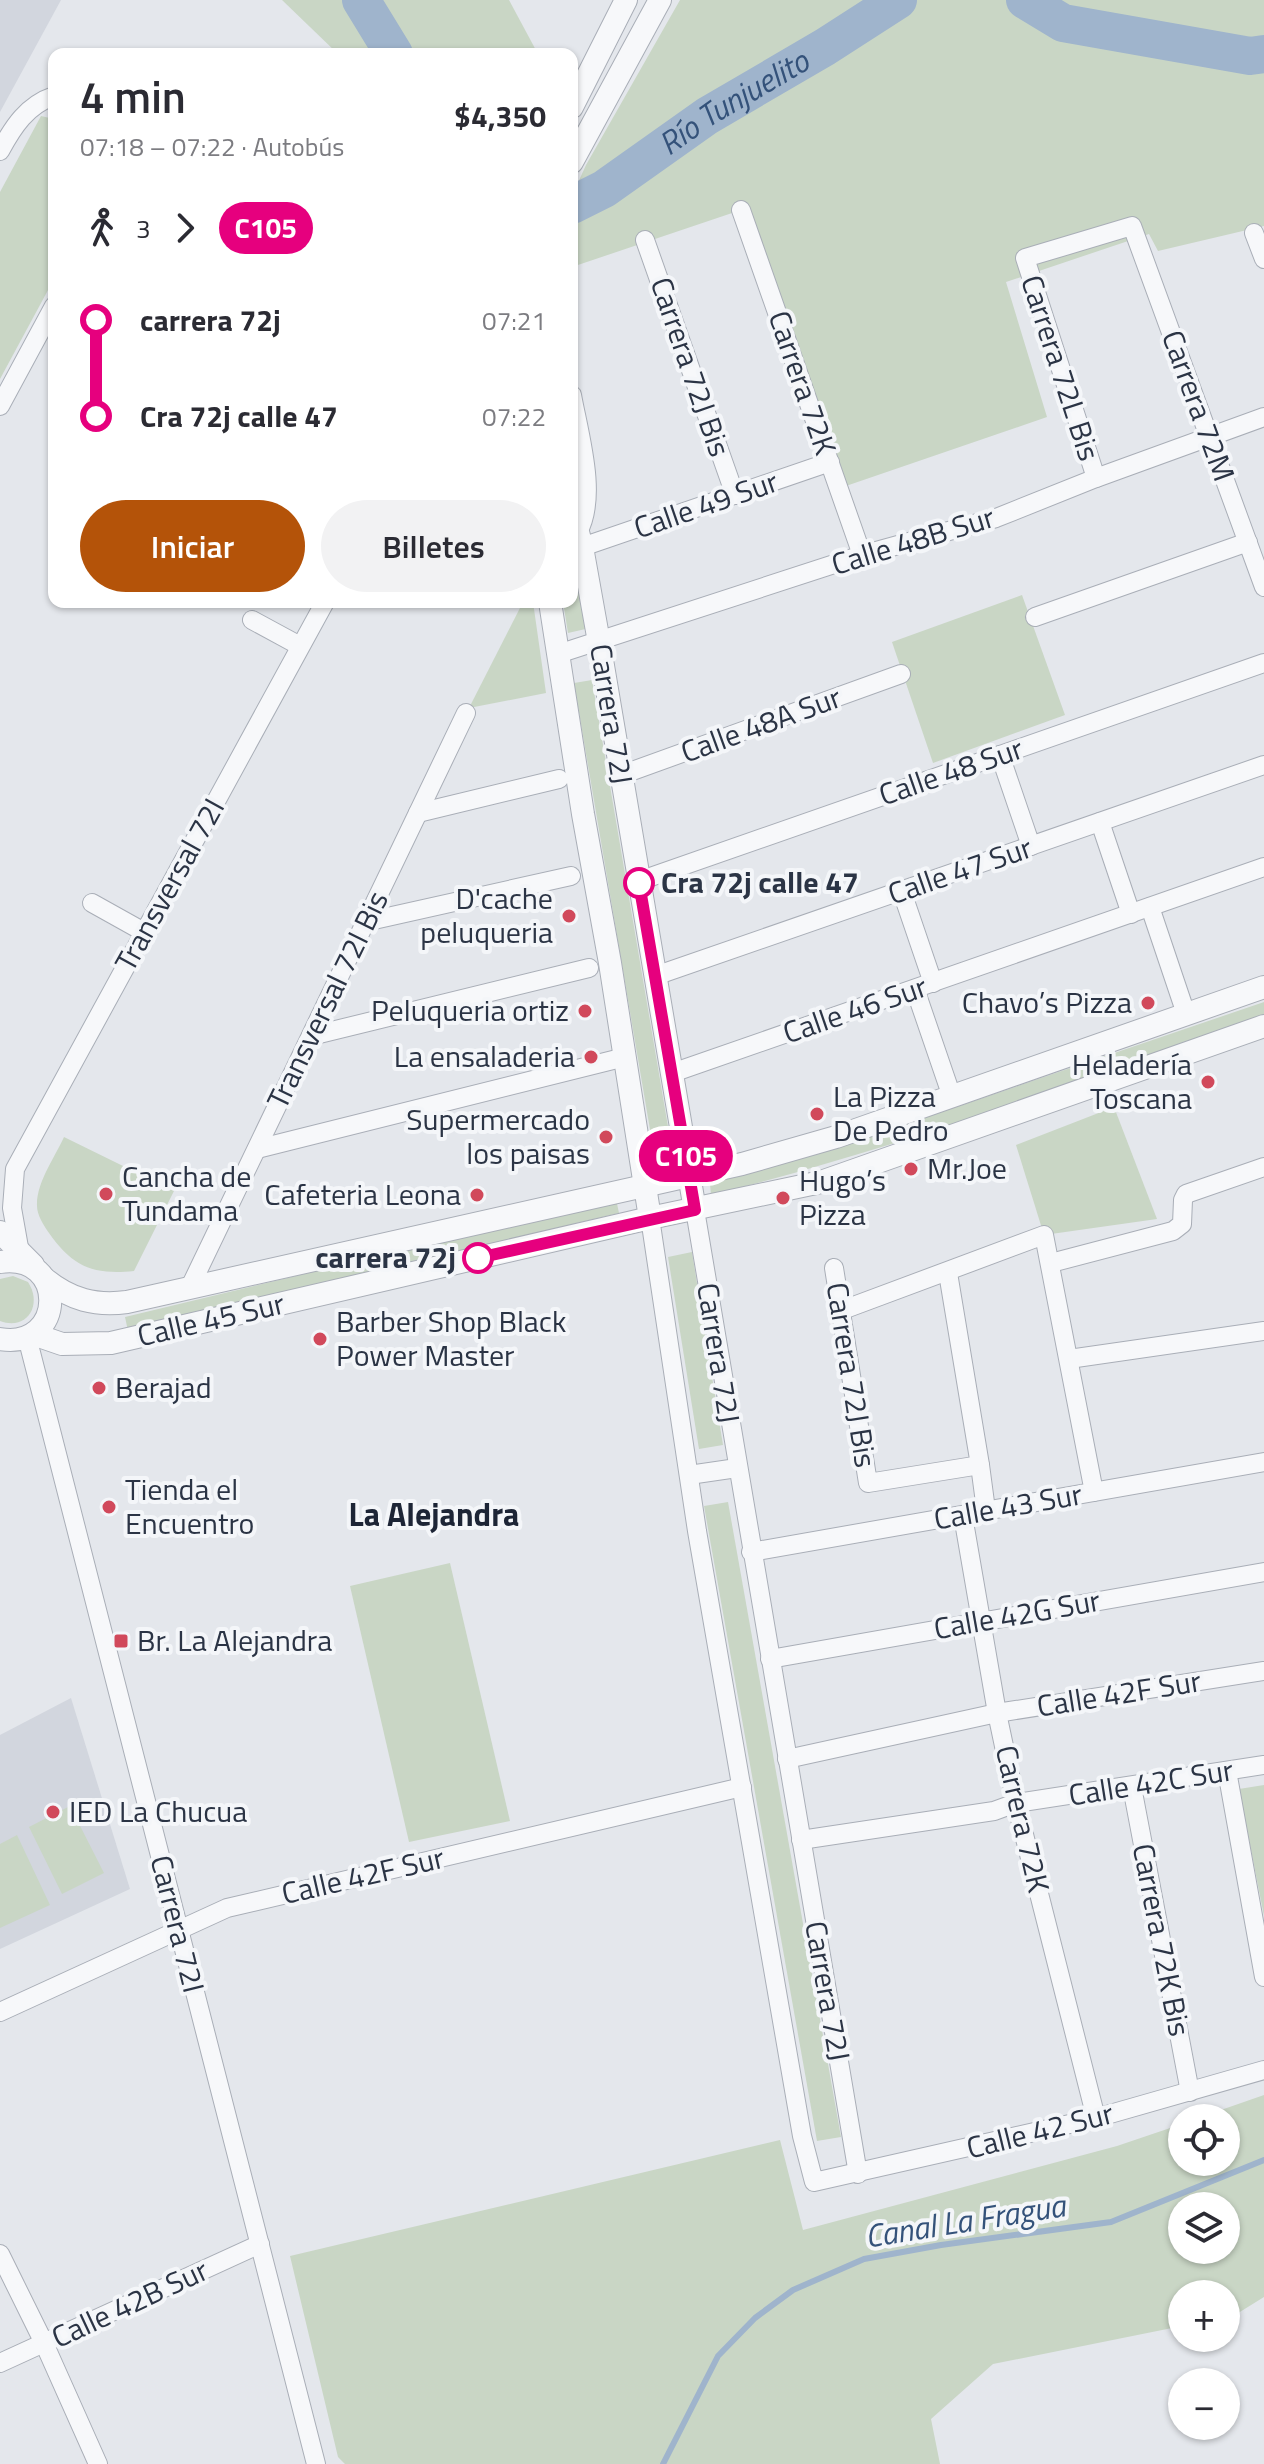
<!DOCTYPE html>
<html lang="es">
<head>
<meta charset="utf-8">
<style>
	:root { --surface:#fff; --page:#f2f2f3; --text:#2b2b33; --muted:#7c7c81; --accent:#b45309 }
	body { margin:0; font-family:"Titillium Web",sans-serif; background:var(--page); color:var(--text); height:100vh; display:flex; flex-direction:column; font-size:30px; white-space:nowrap }
	* { box-sizing:border-box; margin:0 }
	p { font-size:26px; color:var(--muted) }
	.icon { flex:none; width:44px; height:44px; fill:none; stroke:currentColor; stroke-width:2; stroke-linecap:round; stroke-linejoin:round }
	.map { position:relative; flex:1; overflow:hidden }
	.panel { position:absolute; left:48px; top:48px; width:530px; height:560px; display:flex; flex-direction:column; background:var(--surface); border-radius:16px; box-shadow:0 2px 6px #0004 }
	.panel>* { flex:none }
	.badge { padding:0 16px; border-radius:26px; font-size:28px; line-height:52px }
	.controls { position:absolute; left:1168px; top:2104px; display:grid; gap:16px }
	.controls a { display:grid; place-items:center; width:72px; height:72px; border-radius:50%; background:var(--surface); box-shadow:0 2px 6px #0004; font-size:40px }
	.map>.badge { position:absolute; translate:-50% -50%; box-shadow:0 0 0 4px #fff }
	.legs { display:flex; align-items:center; gap:12px; height:88px; padding:0 32px; font-size:26px }
	.legs p { margin-inline-start:auto }
	.overview { display:flex; align-items:center; justify-content:space-between; height:136px; padding:0 32px }
	h1 { font-size:44px; font-weight:600; line-height:60px }
	.action { display:flex; gap:16px; margin-top:auto; padding:16px 32px }
	.action a { flex:1; height:92px; border-radius:48px; background:var(--accent); color:#fff; font-size:32px; font-weight:600; line-height:92px; text-align:center }
	.action a+a { background:var(--page); color:var(--text) }
	ul { padding:0 32px; list-style:none }
	li { display:flex; align-items:center; gap:28px; height:96px; font-size:30px }
	li i { display:grid; place-items:center; width:12px; height:100%; margin:0 10px; background:currentColor }
	li i::after { content:''; width:20px; height:20px; margin:-10px; border:6px solid; border-radius:50%; background:var(--surface) }
	li p { margin-inline-start:auto }
	li:first-child i { background:linear-gradient(#0000 50%,currentColor 0) }
	li:last-child i { background:linear-gradient(currentColor 50%,#0000 0) }
	.map>svg:first-child { display:block }
	.built { fill:#d2d6de }
	.green { fill:#c9d6c5; fill-rule:evenodd }
	.lines { fill:none; stroke-linecap:round; stroke-linejoin:round }
	.stream { stroke:#9fb4cc; stroke-width:6 }
	.river { stroke:#9fb4cc; stroke-width:38 }
	.minor-casing { stroke:#a9aeb7; stroke-width:20 }
	.tertiary-casing { stroke:#a9aeb7; stroke-width:24 }
	.minor { stroke:#f7f8fa; stroke-width:18 }
	.tertiary { stroke:#f7f8fa; stroke-width:22 }
	.line-1-casing { stroke:#fff; stroke-width:18 }
	.line-1 { stroke:#e6007e; stroke-width:12 }
	.stop-1-dot { fill:#fff; stroke:#e6007e; stroke-width:4 }
	.poi-dot { fill:#d1495b; stroke:#f4f6f9; stroke-width:3 }
	.labels { text-anchor:middle; stroke-width:8; stroke-linejoin:round; paint-order:stroke }
	.street-label { font-size:30px; fill:#2b3445; stroke:#f4f6f9 }
	.stop-label { font-size:30px; font-weight:bold; fill:#2b3445; stroke:#f4f6f9; text-anchor:start }
	.poi-label { font-size:30px; fill:#2b3445; stroke:#f4f6f9; text-anchor:start }
	.water-label { font-size:32px; font-style:italic; fill:#34527a; stroke:#f4f6f9 }
	.neighbourhood-label { font-size:32px; font-weight:bold; fill:#1d2536; stroke:#f4f6f9 }
</style>
</head>
<body>
<div class="map">
<svg width="1264" height="2464" viewBox="0 0 1264 2464">
	<rect width="100%" height="100%" fill="#e4e7ec"/>
	<g class="built">
		<polygon points="0,0 61,0 0,112"/>
		<polygon points="71,1698 130,1889 0,1949 0,1735"/>
	</g>
	<g class="green">
		<polygon points="282,0 509,0 538,54 338,54"/>
		<polygon points="680,0 1264,0 1264,226 1158,251 1149,234 1006,282 1047,417 843,487 741,210 572,267 572,196 586,165"/>
		<polygon points="41,116 54,119 54,279 0,379 0,192"/>
		<polygon points="572,548 590,628 568,633 563,602 572,602"/>
		<polygon points="1022,595 1065,715 933,763 892,642"/>
		<polygon points="523,602 533,602 546,693 469,708"/>
		<polygon points="592,680 672,1150 654,1153 574,683"/>
		<path d="M 1264,1002 L 1264,1015 C 1082,1080 899,1148 711,1195 L 710,1184 L 839,1147 Z"/>
		<polygon points="1114,1107 1157,1219 1044,1235 1016,1145"/>
		<path d="M 64,1137 L 174,1191 L 134,1271 C 93,1275 73,1267 49,1233 C 44,1226 37,1215 37,1206 C 36,1183 55,1157 64,1137 Z"/>
		<polygon points="616,1199 619,1213 128,1331 125,1317"/>
		<polygon points="692,1252 723,1445 699,1449 668,1257"/>
		<path d="M 13,1276 L 28,1282 C 43,1305 27,1331 0,1321 L 0,1279 Z"/>
		<polygon points="728,1502 841,2137 817,2141 704,1506"/>
		<polygon points="450,1563 510,1821 409,1842 350,1586"/>
		<polygon points="1264,1785 1264,1916 1239,1789"/>
		<polygon points="70,1806 104,1873 62,1894 29,1827"/>
		<polygon points="17,1835 50,1905 0,1928 0,1844"/>
		<path d="M 1264,2095 L 1264,2297 L 1235,2315 L 1226,2317 L 1226,2294 L 1182,2294 L 1182,2326 L 993,2364 L 931,2419 L 940,2464 L 345,2464 L 338,2457 L 290,2256 L 780,2140 L 803,2230 L 1117,2146 L 1182,2124 L 1182,2162 L 1226,2162 L 1226,2118 L 1198,2118 ZM 1182,2206 L 1226,2206 L 1226,2250 L 1182,2250 Z"/>
	</g>
	<g class="lines">
		<polyline class="stream" points="663,2464 718,2356 755,2318 793,2290 864,2259 941,2245 1111,2222 1264,2160"/>
		<g class="river">
			<polyline points="361,0 394,54"/>
			<polyline points="1025,0 1063,23 1250,56 1264,54"/>
			<path id="s1" d="M 572,205 L 604,189 L 707,116 L 825,47 L 898,0"/>
		</g>
		<g class="minor-casing">
			<g id="minor">
				<path d="M 0,151 C 13,127 27,105 54,96"/>
				<polyline points="741,210 862,555"/>
				<polyline points="1254,233 1264,259"/>
				<polyline points="645,240 735,495"/>
				<path d="M 572,395 C 579,434 598,496 578,532"/>
				<polyline points="0,406 54,306"/>
				<polyline points="1096,478 1025,258 1132,226 1264,587"/>
				<polyline points="582,547 830,462"/>
				<polyline points="1035,617 1248,542"/>
				<polyline points="252,620 300,646"/>
				<polyline points="558,654 862,555 996,518 1096,478 1264,417"/>
				<polyline points="1000,755 1031,846"/>
				<polyline points="621,775 901,674"/>
				<polyline points="418,813 559,779"/>
				<polyline points="1100,822 1131,914"/>
				<polyline points="639,881 1264,663"/>
				<polyline points="902,892 933,983"/>
				<polyline points="92,903 144,932"/>
				<polyline points="1150,907 1186,1014"/>
				<polyline points="365,922 571,876"/>
				<polyline points="655,976 1264,765"/>
				<polyline points="915,989 952,1097"/>
				<polyline points="311,1036 589,968"/>
				<polyline points="672,1073 1264,867"/>
				<polyline points="257,1149 625,1057"/>
				<polyline points="695,1210 858,2174"/>
				<polyline points="650,1218 697,1531 802,2136 814,2182 1096,2118 1264,2070"/>
				<polyline points="20,1253 12,1208 15,1169 325,602"/>
				<polyline points="1051,1263 1173,1231 1182,1224 1183,1200 1186,1194 1264,1167"/>
				<polyline points="834,1268 868,1483 980,1465"/>
				<polyline points="948,1273 980,1465 986,1510"/>
				<polyline points="190,1287 466,713"/>
				<polyline points="840,1311 1044,1235 1094,1492"/>
				<polyline points="27,1337 316,2464"/>
				<polyline points="1069,1359 1264,1331"/>
				<polyline points="689,1475 737,1468"/>
				<polyline points="963,1516 997,1713 1016,1803 1096,2118"/>
				<polyline points="751,1552 1264,1462"/>
				<polyline points="770,1659 1264,1572"/>
				<polyline points="787,1759 997,1713 1264,1671"/>
				<polyline points="1227,1771 1264,1977"/>
				<polyline points="1132,1787 1190,2092"/>
				<polyline points="801,1840 994,1811 1016,1803 1264,1765"/>
				<polyline points="0,2012 227,1908 742,1787"/>
				<polyline points="0,2254 44,2343 98,2464"/>
				<polyline points="0,2363 260,2244"/>
			</g>
		</g>
		<g class="tertiary-casing">
			<g id="tertiary">
				<polyline points="572,107 626,0"/>
				<polyline points="572,162 660,0"/>
				<polyline points="572,510 582,547 599,642 695,1210"/>
				<polyline points="550,602 583,814 610,963 650,1218"/>
				<polyline points="0,1232 33,1265"/>
				<path d="M 0,1262 C 68,1252 66,1350 0,1339"/>
				<path d="M 45,1279 C 71,1300 95,1306 127,1302 L 742,1164 L 836,1137 L 1264,987"/>
				<polyline points="33,1334 62,1344 111,1343 650,1218 821,1182 1264,1026"/>
			</g>
		</g>
		<use href="#minor" class="minor"/>
		<use href="#tertiary" class="tertiary"/>
	</g>
	<g class="lines">
		<g class="line-1-casing">
			<polyline id="line-1" points="478,1258 695,1210 639,883"/>
		</g>
		<use href="#line-1" class="line-1"/>
	</g>
	<g class="stop-1-dot">
		<circle cx="639" cy="883" r="14"/>
		<circle cx="478" cy="1258" r="14"/>
	</g>
	<g class="poi-dot">
		<circle cx="569" cy="916" r="8"/>
		<circle cx="1148" cy="1003" r="8"/>
		<circle cx="585" cy="1011" r="8"/>
		<circle cx="591" cy="1057" r="8"/>
		<circle cx="1208" cy="1082" r="8"/>
		<circle cx="817" cy="1114" r="8"/>
		<circle cx="606" cy="1137" r="8"/>
		<circle cx="911" cy="1169" r="8"/>
		<circle cx="106" cy="1194" r="8"/>
		<circle cx="477" cy="1195" r="8"/>
		<circle cx="783" cy="1198" r="8"/>
		<circle cx="320" cy="1339" r="8"/>
		<circle cx="99" cy="1388" r="8"/>
		<circle cx="109" cy="1507" r="8"/>
		<rect x="113" y="1633" width="16" height="16" rx="4"/>
		<circle cx="53" cy="1812" r="8"/>
	</g>
	<g class="labels">
		<g class="street-label">
			<text transform="translate(690 367) rotate(71)" y="10">Carrera 72J Bis</text>
			<text transform="translate(1060 368) rotate(72)" y="10">Carrera 72L Bis</text>
			<text transform="translate(802 383) rotate(71)" y="10">Carrera 72K</text>
			<text transform="translate(1198 406) rotate(70)" y="10">Carrera 72M</text>
			<text transform="translate(706 505) rotate(-19)" y="10">Calle 49 Sur</text>
			<text transform="translate(913 541) rotate(-17)" y="10">Calle 48B Sur</text>
			<text transform="translate(611 714) rotate(81)" y="10">Carrera 72J</text>
			<text transform="translate(761 725) rotate(-20)" y="10">Calle 48A Sur</text>
			<text transform="translate(951 772) rotate(-19)" y="10">Calle 48 Sur</text>
			<text transform="translate(960 871) rotate(-19)" y="10">Calle 47 Sur</text>
			<text transform="translate(170 885) rotate(-61)" y="10">Transversal 72I</text>
			<text transform="translate(328 1000) rotate(-64)" y="10">Transversal 72I Bis</text>
			<text transform="translate(855 1010) rotate(-19)" y="10">Calle 46 Sur</text>
			<text transform="translate(211 1320) rotate(-13)" y="10">Calle 45 Sur</text>
			<text transform="translate(718 1353) rotate(81)" y="10">Carrera 72J</text>
			<text transform="translate(851 1375) rotate(81)" y="10">Carrera 72J Bis</text>
			<text transform="translate(1008 1507) rotate(-10)" y="10">Calle 43 Sur</text>
			<text transform="translate(1017 1615) rotate(-10)" y="10">Calle 42G Sur</text>
			<text transform="translate(1119 1694) rotate(-9)" y="10">Calle 42F Sur</text>
			<text transform="translate(1151 1783) rotate(-9)" y="10">Calle 42C Sur</text>
			<text transform="translate(1022 1819) rotate(77)" y="10">Carrera 72K</text>
			<text transform="translate(363 1876) rotate(-13)" y="10">Calle 42F Sur</text>
			<text transform="translate(177 1924) rotate(76)" y="10">Carrera 72I</text>
			<text transform="translate(1161 1940) rotate(79)" y="10">Carrera 72K Bis</text>
			<text transform="translate(827 1991) rotate(80)" y="10">Carrera 72J</text>
			<text transform="translate(1040 2131) rotate(-14)" y="10">Calle 42 Sur</text>
			<text transform="translate(130 2304) rotate(-25)" y="10">Calle 42B Sur</text>
		</g>
		<g class="stop-label">
			<text x="661" y="893">Cra 72j calle 47</text>
			<text x="456" y="1268" text-anchor="end">carrera 72j</text>
		</g>
		<g class="poi-label">
			<text x="553" y="909" text-anchor="end">D'cache<tspan x="553" dy="34">peluqueria</tspan></text>
			<text x="1132" y="1013" text-anchor="end">Chavo’s Pizza</text>
			<text x="569" y="1021" text-anchor="end">Peluqueria ortiz</text>
			<text x="575" y="1067" text-anchor="end">La ensaladeria</text>
			<text x="1192" y="1075" text-anchor="end">Heladería<tspan x="1192" dy="34">Toscana</tspan></text>
			<text x="833" y="1107">La Pizza<tspan x="833" dy="34">De Pedro</tspan></text>
			<text x="590" y="1130" text-anchor="end">Supermercado<tspan x="590" dy="34">los paisas</tspan></text>
			<text x="927" y="1179">Mr.Joe</text>
			<text x="122" y="1187">Cancha de<tspan x="122" dy="34">Tundama</tspan></text>
			<text x="799" y="1191">Hugo’s<tspan x="799" dy="34">Pizza</tspan></text>
			<text x="461" y="1205" text-anchor="end">Cafeteria Leona</text>
			<text x="336" y="1332">Barber Shop Black<tspan x="336" dy="34">Power Master</tspan></text>
			<text x="115" y="1398">Berajad</text>
			<text x="125" y="1500">Tienda el<tspan x="125" dy="34">Encuentro</tspan></text>
			<text x="137" y="1651">Br. La Alejandra</text>
			<text x="69" y="1822">IED La Chucua</text>
		</g>
		<g class="water-label">
			<text dy="11" stroke="none"><textPath href="#s1" startOffset="192">Río Tunjuelito</textPath></text>
			<text transform="translate(965 2221) rotate(-9)" y="11">Canal La Fragua</text>
		</g>
		<g class="neighbourhood-label">
			<text x="434" y="1526">La Alejandra</text>
		</g>
	</g>
</svg>
<div class="controls">
<a><svg class="icon" aria-label="locate" viewBox="0 0 24 24"><circle cx="12" cy="12" r="6"/><path d="M12 2v4M12 18v4M2 12h4M18 12h4"/></svg></a>
<a><svg class="icon" aria-label="layers" viewBox="0 0 24 24"><path d="M12 4l9 5-9 5-9-5zM3 14l9 5 9-5"/></svg></a>
<a>+</a>
<a>−</a>
</div>
<b class="badge" style="left:686px;top:1156px;background:#e6007e;color:#fff">C105</b>
<section class="panel">
<div class="overview"><div><h1>4 min</h1><p>07:18 – 07:22 · Autobús</p></div><b>$4,350</b></div>
<div class="legs"><svg class="icon" aria-label="walk" viewBox="0 0 24 24"><circle cx="13" cy="4" r="2"/><path d="M13 8l-2 6 4 7M11 14l-3 7M7 12l3-4h3l4 4"/></svg>3<svg class="icon" aria-label="forward" viewBox="0 0 24 24"><path d="M9 5l7 7-7 7"/></svg><b class="badge" style="background:#e6007e;color:#fff">C105</b></div>
<ul>
<li><i style="color:#e6007e"></i><b>carrera 72j</b><p>07:21</p></li>
<li><i style="color:#e6007e"></i><b>Cra 72j calle 47</b><p>07:22</p></li>
</ul>
<div class="action"><a>Iniciar</a><a>Billetes</a></div>
</section>
</div>
</body>
</html>
